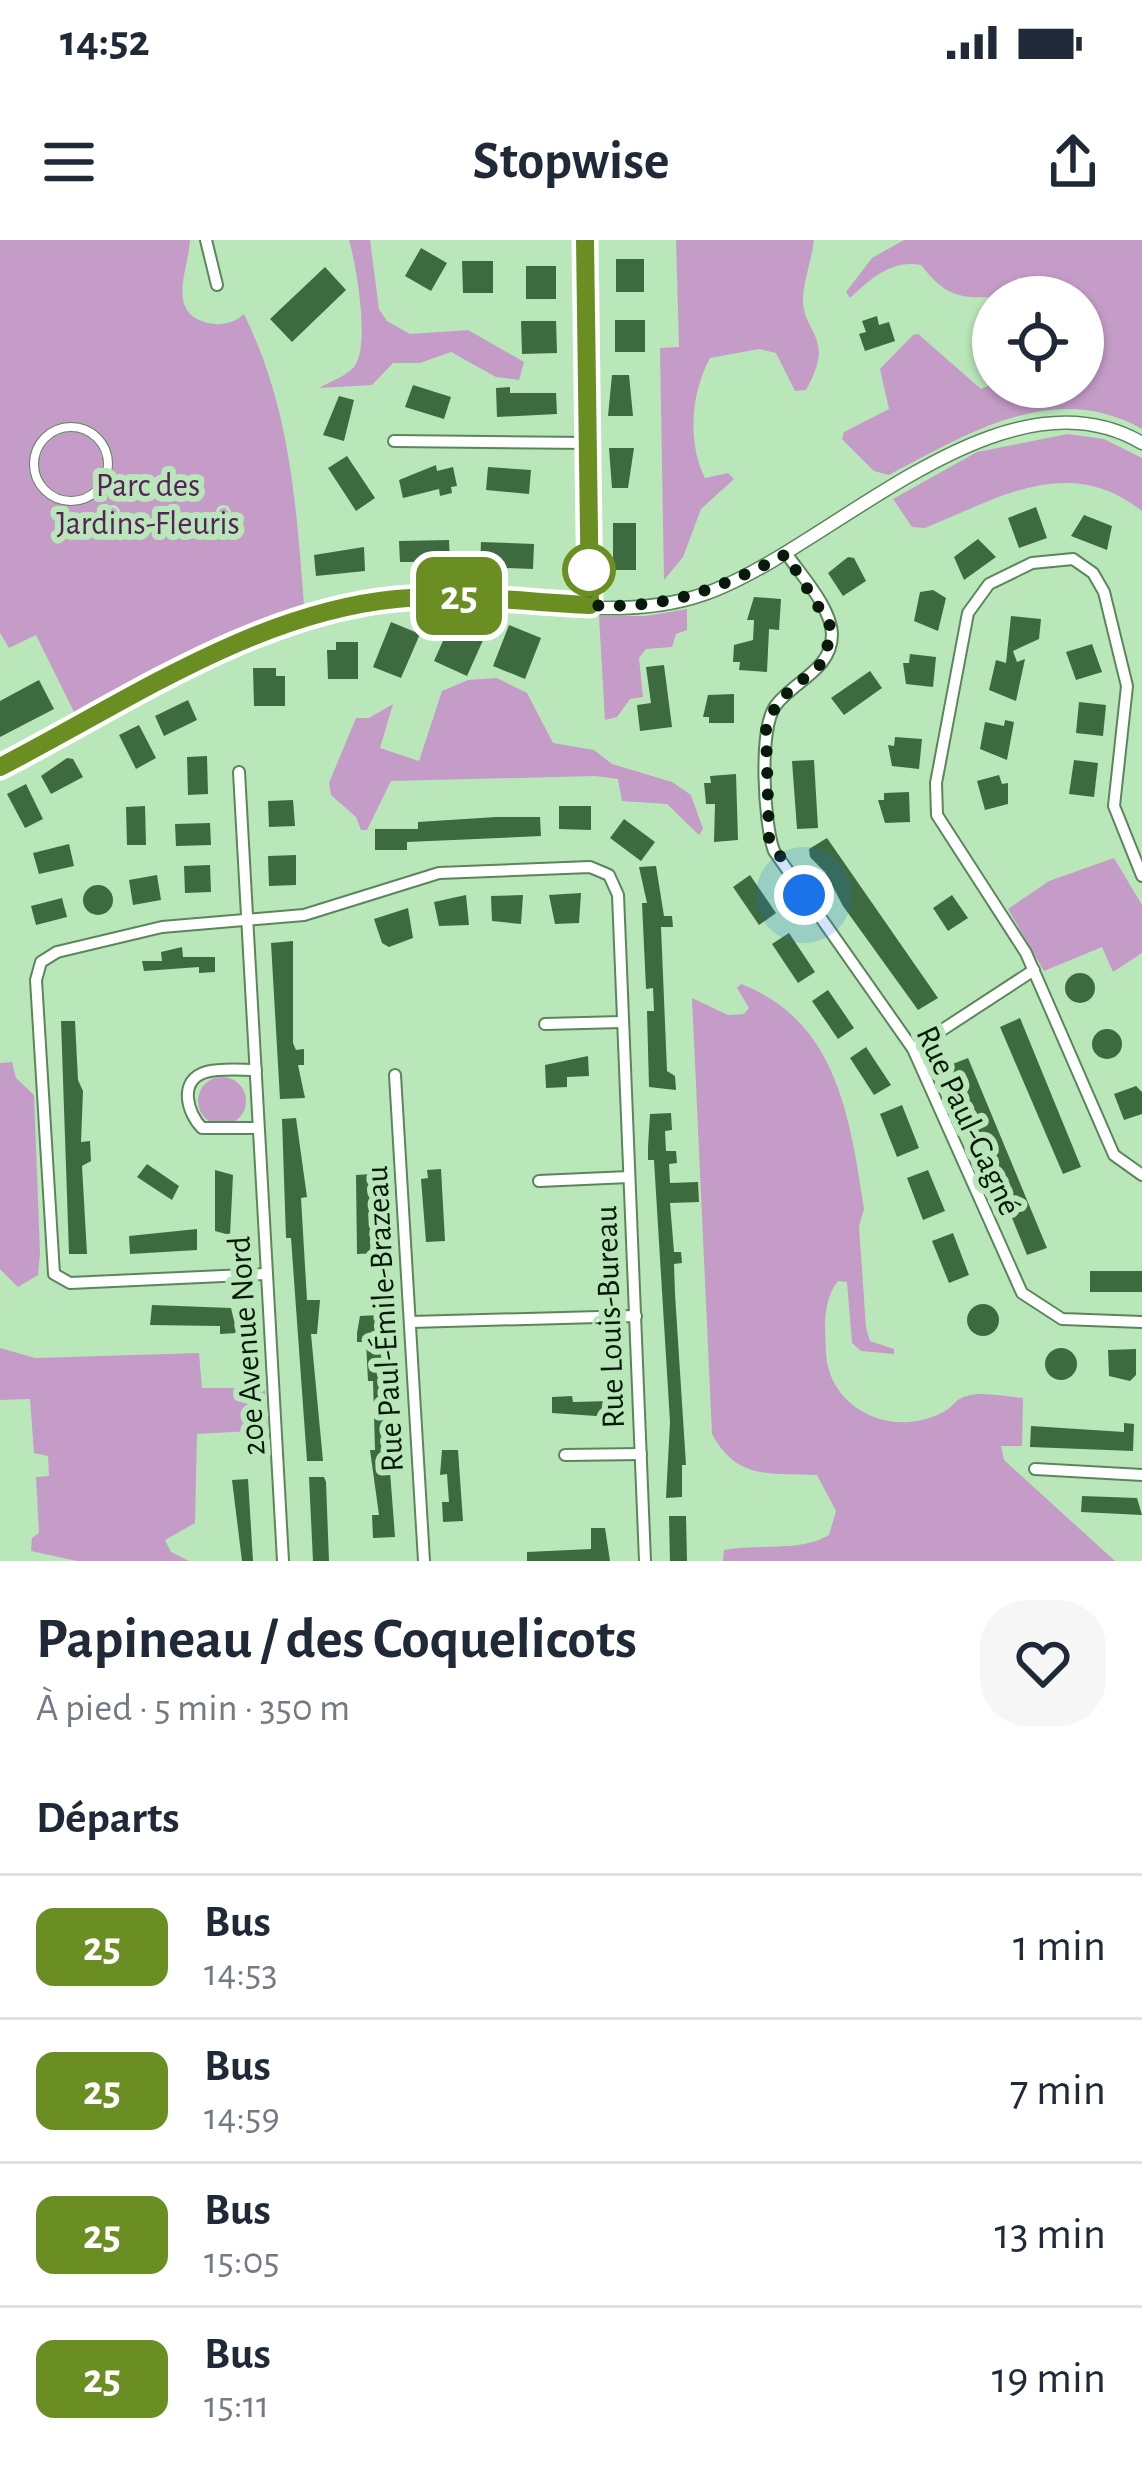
<!DOCTYPE html>
<html lang="fr">
<head>
<meta charset="utf-8">
<style>
	:root { --surface:#fff; --page:#f6f6f7; --text:#1f2937; --muted:#747a83; --line:#e0e1e3 }
	body { margin:0; font-family:"Alegreya Sans",sans-serif; background:var(--page); color:var(--text); height:100vh; display:flex; flex-direction:column; font-size:45px; white-space:nowrap }
	* { box-sizing:border-box; margin:0 }
	p { font-size:39px; color:var(--muted) }
	.icon { flex:none; width:66px; height:66px; fill:none; stroke:currentColor; stroke-width:2; stroke-linecap:round; stroke-linejoin:round }
	.map { position:relative; height:1321px; overflow:hidden }
	.drawer { display:flex; flex-direction:column; background:var(--surface); flex:1 }
	.drawer>* { flex:none }
	.badge { padding:0 24px; border-radius:18px; font-size:42px; line-height:78px }
	.buttons { position:absolute; left:972px; top:36px; display:grid; gap:24px }
	.buttons a { display:grid; place-items:center; width:132px; height:132px; border-radius:50%; background:var(--surface); box-shadow:0 3px 9px #0004; font-size:60px }
	.you { position:absolute; width:60px; height:60px; margin:-30px; border:9px solid #fff; border-radius:50%; background:#1a73e8; box-shadow:0 0 0 18px #1a73e833 }
	.map>.badge { position:absolute; translate:-50% -50%; box-shadow:0 0 0 6px #fff }
	h2 { padding:0 36px; font-size:45px; line-height:108px }
	.round { display:grid; place-items:center; flex:none; width:126px; height:126px; border-radius:48px; background:var(--page) }
	.overview { display:flex; align-items:center; justify-content:space-between; height:204px; padding:0 36px }
	h1 { font-size:57px; font-weight:600; line-height:90px }
	ul { padding:0; list-style:none }
	li { display:flex; align-items:center; gap:36px; height:144px; padding:0 36px; border-top:3px solid var(--line) }
	li div { flex:1 }
	li b { display:block; font-size:45px }
	li em { font-style:normal }
	li .badge { min-width:132px; font-weight:700; text-align:center }
	.status { display:flex; justify-content:space-between; align-items:center; height:84px; padding:0 60px; background:var(--surface); direction:ltr }
	.status svg { height:33px; fill:currentColor }
	header { display:flex; justify-content:space-between; align-items:center; height:156px; padding:0 36px; background:var(--surface); font-size:54px; font-weight:600 }
	.map>svg:first-child { display:block }
	.green { fill:#c59cc7; fill-rule:evenodd }
	.building { fill:#3e6a3f }
	.lines { fill:none; stroke-linecap:round; stroke-linejoin:round }
	.pedestrian-casing { stroke:#5b865c; stroke-width:10 }
	.minor-casing { stroke:#5b865c; stroke-width:14 }
	.tertiary-casing { stroke:#5b865c; stroke-width:15 }
	.pedestrian { stroke:#fff; stroke-width:8 }
	.minor { stroke:#fff; stroke-width:10 }
	.tertiary { stroke:#fff; stroke-width:12 }
	.line-casing { stroke:#fff; stroke-width:27 }
	.line { stroke:#6b8e23; stroke-width:18 }
	.walk { stroke:#081a09; stroke-width:12; stroke-dasharray:0 21.6 }
	.stop-dot { fill:#fff; stroke:#6b8e23; stroke-width:6 }
	.labels { text-anchor:middle; stroke-width:12; stroke-linejoin:round; paint-order:stroke }
	.park-label { font-size:33px; fill:#57215b; stroke:#b9e7b9 }
	.street-label { font-size:33px; fill:#081a09; stroke:#b9e7b9 }
</style>
</head>
<body>
<div class="status"><b>14:52</b><svg viewBox="0 0 49 12"><path d="M0 12V9h3v3zM5 12V6h3v6zM10 12V3h3v9zM15 12V0h3v12zM26 1h20v11H26zM47 4h2v5h-2z"/></svg></div>
<header><svg class="icon" aria-label="menu" viewBox="0 0 24 24"><path d="M4 6h16M4 12h16M4 18h16"/></svg>Stopwise<svg class="icon" aria-label="share" viewBox="0 0 24 24"><path d="M12 15V3M7 8l5-5 5 5M5 13v7h14v-7"/></svg></header>
<div class="map">
<svg width="1142" height="1321" viewBox="0 0 1142 1321">
	<rect width="100%" height="100%" fill="#b9e7b9"/>
	<g class="green">
		<path d="M 0,0 L 190,0 C 189,28 165,73 208,83 C 222,86 234,83 244,74 C 290,168 296,262 304,365 L 227,394 L 75,474 L 36,395 L 9,408 L 0,393 Z"/>
		<path d="M 349,0 L 370,0 L 379,69 L 387,81 L 410,94 L 468,90 L 524,122 L 519,140 L 496,137 L 451,112 L 420,123 L 393,123 L 372,145 L 319,148 C 329,142 344,137 352,129 C 372,112 356,24 349,0 Z"/>
		<path d="M 676,0 L 814,0 C 812,19 804,39 803,58 C 802,94 837,96 806,150 L 795,151 L 776,113 L 759,109 L 710,118 C 691,153 687,202 705,238 L 728,233 L 734,239 L 701,269 L 683,317 L 664,340 L 660,108 L 679,107 Z"/>
		<path d="M 904,0 L 1142,0 L 1142,189 C 1054,139 967,194 889,235 L 874,231 L 842,199 L 844,192 L 889,169 L 880,129 L 913,95 L 918,94 L 981,149 L 990,145 L 981,93 L 993,64 L 990,57 C 956,59 942,52 921,25 C 892,19 870,39 850,58 L 846,52 L 872,18 ZM 993,57 L 1083,57 L 1083,147 L 993,147 Z"/>
		<path d="M 1068,194 L 1104,199 L 1142,218 L 1142,271 C 1069,213 999,258 925,288 L 912,287 L 893,259 L 977,212 Z"/>
		<polygon points="687,369 687,390 676,394 672,407 646,409 639,418 643,457 630,459 617,477 605,480 599,376 646,376"/>
		<polygon points="497,438 527,453 553,503 594,510 612,524 672,542 691,555 703,589 699,595 667,564 622,561 618,539 595,536 391,541 367,590 361,590 356,577 331,555 329,543 356,478 369,478 393,464 380,508 419,521 442,451 468,440"/>
		<polygon points="1114,618 1142,665 1142,713 1113,732 1102,707 1044,731 1008,669 1049,641"/>
		<path d="M 741,744 C 837,781 850,877 864,969 L 859,986 L 866,1088 L 870,1101 L 894,1109 L 894,1114 L 861,1111 L 852,1103 L 847,1042 L 838,1041 C 822,1061 825,1088 826,1113 C 829,1170 894,1200 945,1171 C 953,1167 956,1158 967,1156 C 983,1151 1006,1157 1023,1158 L 1022,1206 L 1001,1206 L 1004,1220 L 1115,1321 L 723,1321 L 724,1310 C 759,1303 798,1313 829,1295 L 836,1271 L 817,1235 C 769,1233 737,1240 712,1194 L 692,758 L 728,775 L 744,774 L 749,768 L 737,748 Z"/>
		<polygon points="12,822 16,838 34,855 40,1013 38,1035 18,1047 0,1029 0,823"/>
		<circle cx="222" cy="861" r="24"/>
		<polygon points="0,1108 35,1118 199,1113 202,1148 265,1148 267,1190 197,1194 195,1283 165,1300 171,1312 189,1321 77,1321 31,1311 32,1298 39,1293 36,1237 49,1236 48,1216 34,1213 30,1159 0,1160"/>
	</g>
	<g class="building">
		<polygon points="421,8 447,23 431,51 405,36"/>
		<rect x="616" y="19" width="28" height="33"/>
		<polygon points="462,21 493,21 493,53 463,53"/>
		<rect x="526" y="26" width="30" height="33"/>
		<polygon points="325,27 346,50 292,102 270,79"/>
		<polygon points="877,76 879,85 889,82 895,101 865,111 859,94 866,92 862,81"/>
		<rect x="615" y="80" width="30" height="32"/>
		<polygon points="521,81 556,81 557,113 522,114"/>
		<polygon points="612,135 629,135 633,176 608,176"/>
		<polygon points="413,145 451,157 444,179 405,167"/>
		<polygon points="510,147 510,153 556,153 557,174 497,177 496,148"/>
		<polygon points="339,156 354,160 344,201 323,195"/>
		<polygon points="609,208 634,208 628,248 612,248"/>
		<polygon points="347,216 375,258 356,271 328,228"/>
		<polygon points="436,225 437,231 453,227 457,246 451,247 452,253 440,256 439,249 403,258 399,240"/>
		<polygon points="488,227 531,230 529,254 486,250"/>
		<polygon points="1036,267 1047,298 1019,308 1008,278"/>
		<polygon points="1084,275 1112,286 1107,310 1071,296"/>
		<rect x="613" y="283" width="23" height="47"/>
		<polygon points="978,299 996,317 964,340 954,317"/>
		<polygon points="449,300 450,322 400,322 399,301"/>
		<polygon points="481,302 534,304 533,329 480,327"/>
		<polygon points="364,307 365,331 316,336 314,315"/>
		<polygon points="848,317 854,318 866,341 843,356 828,333"/>
		<polygon points="933,350 946,358 938,391 914,381 920,352"/>
		<polygon points="754,357 781,359 779,390 769,389 767,432 739,430 740,422 733,422 734,405 753,400 754,380 747,380"/>
		<polygon points="1011,376 1041,379 1039,399 1013,411 1017,422 1025,419 1016,461 989,450 996,420 1006,423"/>
		<polygon points="391,382 420,394 401,438 373,427"/>
		<polygon points="451,383 484,398 467,436 434,421"/>
		<polygon points="509,385 541,398 525,439 493,426"/>
		<polygon points="336,402 358,402 358,439 328,439 327,410 336,410"/>
		<polygon points="1092,404 1102,432 1076,440 1066,412"/>
		<polygon points="910,414 936,417 933,447 906,444 903,423 909,423"/>
		<polygon points="664,425 672,487 640,491 637,465 651,463 646,427"/>
		<polygon points="253,428 276,428 276,436 285,436 285,466 254,466"/>
		<polygon points="870,431 882,448 844,475 831,458"/>
		<polygon points="39,440 54,469 0,497 0,461"/>
		<polygon points="734,454 734,483 709,483 709,477 703,477 708,455"/>
		<polygon points="188,460 197,480 164,496 155,476"/>
		<polygon points="1079,462 1106,465 1103,496 1076,493"/>
		<polygon points="1005,480 1014,482 1007,520 980,509 985,482 1004,486"/>
		<polygon points="139,485 156,518 136,529 119,495"/>
		<polygon points="895,497 922,499 919,529 892,526 888,505 894,506"/>
		<polygon points="207,516 208,554 188,555 187,517"/>
		<polygon points="67,518 73,519 83,537 51,554 41,536"/>
		<polygon points="814,520 818,588 797,589 792,521"/>
		<polygon points="1074,520 1098,523 1094,557 1069,554"/>
		<polygon points="736,534 738,600 714,602 715,564 706,564 704,543 711,543 710,536"/>
		<polygon points="999,535 1002,544 1008,543 1008,564 985,570 977,541"/>
		<polygon points="26,544 43,579 25,588 7,554"/>
		<polygon points="909,552 910,582 885,583 878,560 884,560 884,553"/>
		<polygon points="293,560 295,586 269,587 268,561"/>
		<polygon points="145,566 146,605 127,605 126,567"/>
		<polygon points="559,566 591,566 591,590 559,589"/>
		<polygon points="496,577 540,577 541,596 407,602 407,610 375,610 375,589 418,589 418,582"/>
		<polygon points="624,579 655,602 641,621 610,598"/>
		<polygon points="210,583 211,605 176,606 175,584"/>
		<polygon points="827,598 938,758 918,770 843,666 825,632 810,617 809,609"/>
		<polygon points="69,604 74,626 39,634 33,613"/>
		<polygon points="296,615 296,645 269,646 268,616"/>
		<polygon points="210,625 211,652 185,653 184,626"/>
		<polygon points="656,626 664,676 672,676 673,687 661,687 667,831 675,836 676,850 649,847 647,771 654,771 653,748 646,749 642,663 647,663 639,627"/>
		<polygon points="157,635 161,660 133,665 129,640"/>
		<polygon points="750,635 776,673 759,685 733,647"/>
		<circle cx="98" cy="660" r="15"/>
		<polygon points="581,653 579,683 555,684 549,655"/>
		<polygon points="466,655 469,685 439,686 434,662"/>
		<polygon points="523,655 521,684 492,681 491,656"/>
		<polygon points="952,655 968,678 948,691 933,668"/>
		<polygon points="62,658 67,677 36,685 31,666"/>
		<polygon points="408,668 413,698 389,707 382,703 374,679"/>
		<polygon points="789,693 815,732 798,743 772,704"/>
		<polygon points="293,701 293,803 296,810 304,809 304,825 298,825 305,858 280,859 271,703"/>
		<polygon points="182,707 183,717 215,717 215,732 199,733 199,727 144,731 142,721 162,721 161,712"/>
		<circle cx="1080" cy="748" r="15"/>
		<polygon points="828,750 854,788 838,799 812,761"/>
		<polygon points="1020,778 1081,927 1063,934 1000,787"/>
		<polygon points="61,781 75,781 78,840 83,851 81,902 90,901 91,921 82,926 87,1014 69,1014"/>
		<circle cx="1107" cy="804" r="15"/>
		<polygon points="866,807 891,845 874,855 850,818"/>
		<polygon points="588,816 589,836 567,837 567,847 546,848 545,825"/>
		<polygon points="968,818 1047,1008 1027,1015 950,825"/>
		<polygon points="1136,846 1142,852 1142,874 1124,880 1114,854"/>
		<polygon points="902,865 919,908 897,917 880,874"/>
		<polygon points="671,873 672,890 665,891 666,911 676,911 677,923 669,924 670,943 698,942 699,962 670,963 674,1012 681,1012 682,1023 674,1024 675,1054 686,1225 682,1225 682,1257 666,1258 670,1182 654,920 648,920 648,907 650,874"/>
		<polygon points="296,878 307,957 301,958 307,1060 320,1060 317,1094 311,1094 323,1221 307,1221 291,998 286,998 282,879"/>
		<polygon points="147,924 179,946 172,960 137,937"/>
		<polygon points="441,929 445,1001 426,1002 421,939 428,938 427,930"/>
		<polygon points="215,930 233,935 230,995 215,991"/>
		<polygon points="928,930 945,971 923,980 907,938"/>
		<polygon points="372,934 379,1013 357,1014 356,935"/>
		<polygon points="197,989 197,1010 130,1014 129,996"/>
		<polygon points="953,993 969,1035 949,1043 932,1001"/>
		<rect x="1090" y="1031" width="52" height="21"/>
		<circle cx="983" cy="1080" r="16"/>
		<polygon points="152,1065 231,1068 237,1093 220,1094 220,1086 150,1085"/>
		<polygon points="379,1075 380,1093 387,1093 381,1114 395,1297 373,1298 372,1275 379,1275 370,1210 375,1210 373,1141 368,1141 366,1102 357,1102 357,1093 360,1076"/>
		<circle cx="1061" cy="1124" r="16"/>
		<polygon points="1136,1109 1136,1135 1130,1141 1109,1136 1108,1110"/>
		<polygon points="572,1156 573,1162 610,1161 611,1177 552,1173 552,1157"/>
		<polygon points="1124,1183 1134,1184 1133,1211 1030,1207 1031,1186 1124,1192"/>
		<polygon points="442,1210 458,1210 463,1281 443,1282 442,1262 449,1262 447,1234 440,1235"/>
		<polygon points="309,1237 324,1237 326,1242 329,1321 313,1321"/>
		<polygon points="248,1239 253,1321 242,1321 232,1240"/>
		<polygon points="1082,1256 1137,1258 1142,1275 1081,1272"/>
		<polygon points="669,1276 686,1276 687,1321 670,1321"/>
		<polygon points="591,1288 605,1288 610,1321 527,1321 527,1312 591,1309"/>
	</g>
	<g class="lines">
		<g class="pedestrian-casing">
			<circle id="pedestrian" cx="71" cy="224" r="37"/>
		</g>
		<g class="minor-casing">
			<g id="minor">
				<polyline points="206,0 217,45"/>
				<polyline points="585,0 589,365"/>
				<polyline points="394,201 587,203"/>
				<path d="M 786,313 C 801,335 831,367 832,394 C 832,430 795,440 776,465 C 758,488 764,584 774,611 L 913,809 L 1022,1053 L 1062,1079 L 1142,1082"/>
				<polyline points="239,532 283,1321"/>
				<polyline points="1142,636 1114,566 1127,446 1104,352 1093,333 1073,319 1032,323 989,344 968,373 936,543 937,575 1026,713 1114,915 1142,935"/>
				<polyline points="545,784 622,782"/>
				<polyline points="913,809 1034,730"/>
				<path d="M 256,830 C 241,830 221,828 206,832 C 178,840 187,873 202,888 L 258,888"/>
				<polyline points="395,835 424,1321"/>
				<polyline points="539,941 629,937"/>
				<polyline points="267,1034 70,1043 54,1034 36,740 41,722 57,712 162,687 304,675 439,633 590,627 609,635 618,655 645,1321"/>
				<polyline points="410,1082 636,1076"/>
				<polyline points="565,1215 641,1214"/>
				<polyline points="1035,1229 1142,1235"/>
			</g>
		</g>
		<g class="tertiary-casing">
			<path id="tertiary" d="M 0,527 C 125,462 256,371 400,359 C 503,350 617,390 715,350 C 839,300 1005,123 1142,203"/>
		</g>
		<use href="#pedestrian" class="pedestrian"/>
		<use href="#minor" class="minor"/>
		<use href="#tertiary" class="tertiary"/>
	</g>
	<g class="lines">
		<g class="line-casing">
			<path id="line" d="M 0,527 C 125,463 253,373 396,359 C 461,353 525,362 590,365 L 585,0"/>
		</g>
		<use href="#line" class="line"/>
		<path class="walk" d="M 589,330 L 590,365 C 666,370 720,349 786,314 L 832,389 L 823,422 L 778,461 L 766,488 L 769,598 L 804,655"/>
	</g>
	<circle class="stop-dot" cx="589" cy="330" r="24"/>
	<g class="labels">
		<g class="park-label">
			<text x="148" y="256">Parc des<tspan x="148" dy="38">Jardins-Fleuris</tspan></text>
		</g>
		<g class="street-label">
			<text transform="translate(970 880) rotate(65)" y="12">Rue Paul-Gagné</text>
			<text transform="translate(608 1077) rotate(-92)" y="12">Rue Louis-Bureau</text>
			<text transform="translate(383 1079) rotate(-93)" y="12">Rue Paul-Émile-Brazeau</text>
			<text transform="translate(245 1106) rotate(-94)" y="12">20e Avenue Nord</text>
		</g>
	</g>
</svg>
<div class="buttons">
<a><svg class="icon" aria-label="locate" viewBox="0 0 24 24"><circle cx="12" cy="12" r="6"/><path d="M12 2v4M12 18v4M2 12h4M18 12h4"/></svg></a>
</div>
<div class="you" style="left:804px;top:655px"></div>
<b class="badge" style="left:459px;top:356px;background:#6b8e23;color:#fff">25</b>
</div>
<section class="drawer">
<div class="overview"><div><h1>Papineau / des Coquelicots</h1><p>À pied · 5 min · 350 m</p></div><a class="round"><svg class="icon" aria-label="heart" viewBox="0 0 24 24"><path d="M12 20l-8-8c-3-5 5-10 8-4 3-6 11-1 8 4z"/></svg></a></div>
<h2>Départs</h2>
<ul>
<li><span class="badge" style="background:#6b8e23;color:#fff">25</span><div><b>Bus</b><p>14:53</p></div><em>1 min</em></li>
<li><span class="badge" style="background:#6b8e23;color:#fff">25</span><div><b>Bus</b><p>14:59</p></div><em>7 min</em></li>
<li><span class="badge" style="background:#6b8e23;color:#fff">25</span><div><b>Bus</b><p>15:05</p></div><em>13 min</em></li>
<li><span class="badge" style="background:#6b8e23;color:#fff">25</span><div><b>Bus</b><p>15:11</p></div><em>19 min</em></li>
</ul>
</section>
</body>
</html>
